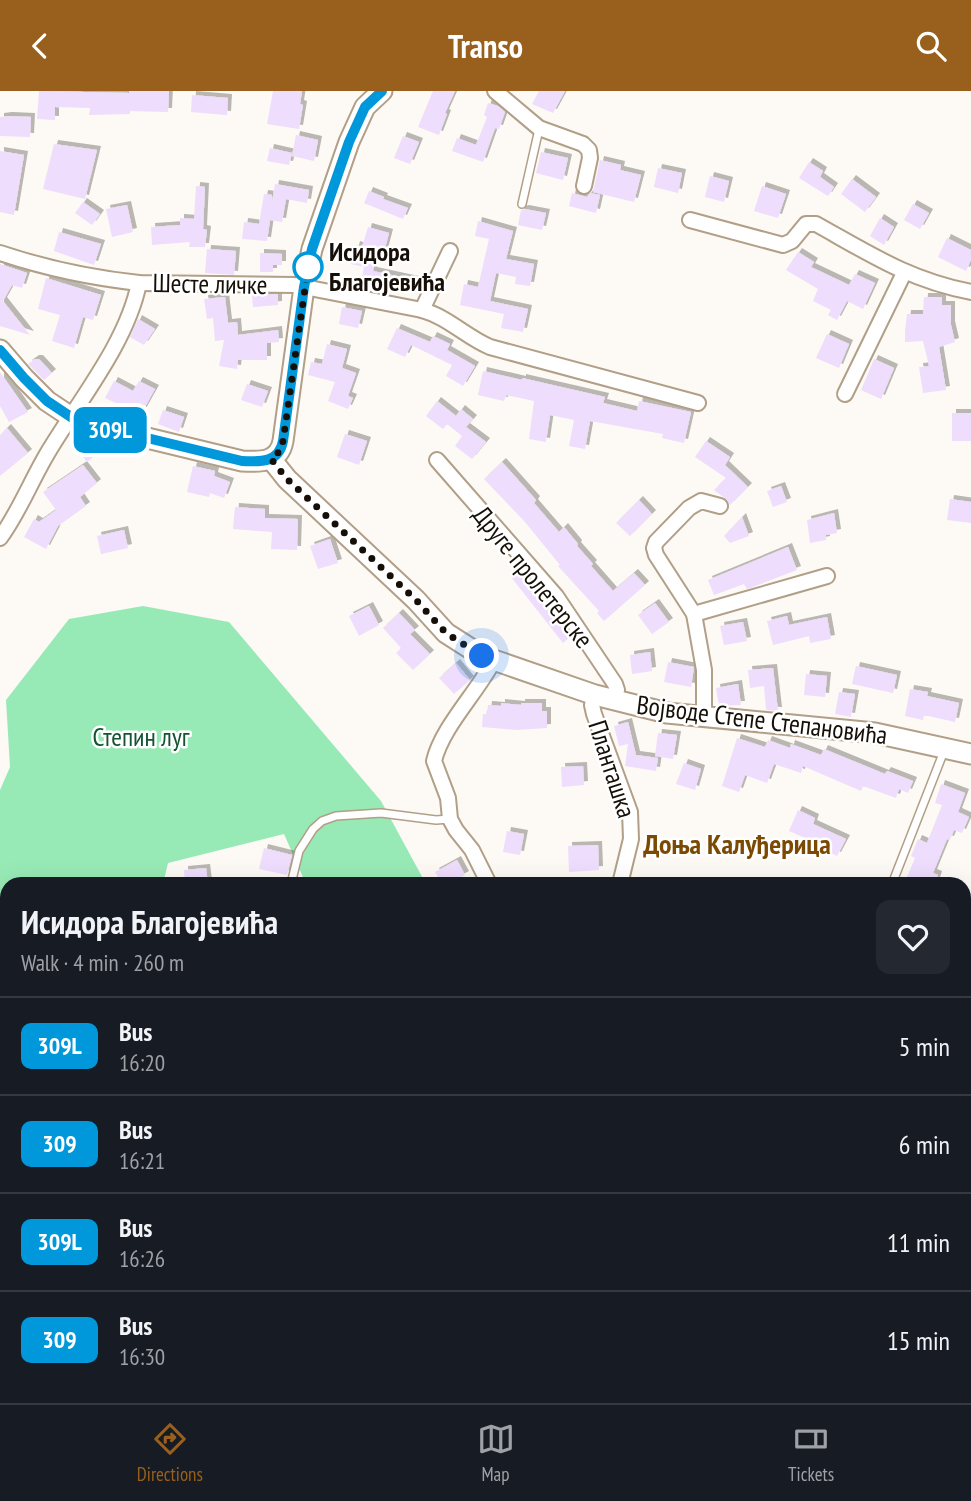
<!DOCTYPE html>
<html lang="en">
<head>
<meta charset="utf-8">
<style>
	:root { --surface:#171b24; --page:#242831; --text:#f1f3f6; --muted:#9ea1a6; --line:#363941; --accent:#98601c }
	body { margin:0; font-family:"PT Sans Narrow",sans-serif; background:var(--page); color:var(--text); height:100vh; display:flex; flex-direction:column; font-size:26px; white-space:nowrap }
	* { box-sizing:border-box; margin:0 }
	p { font-size:23px; color:var(--muted) }
	.icon { flex:none; width:38px; height:38px; fill:none; stroke:currentColor; stroke-width:2; stroke-linecap:round; stroke-linejoin:round }
	.map { position:relative; flex:1; overflow:hidden }
	.sheet { position:absolute; left:0px; top:786px; width:971px; height:527px; display:flex; flex-direction:column; background:var(--surface); border-radius:21px 21px 0 0; box-shadow:0 7px 28px #0002 }
	.sheet>* { flex:none }
	.badge { padding:0 14px; border-radius:10px; font-size:24px; line-height:46px }
	.you { position:absolute; width:35px; height:35px; margin:-18px; border:5px solid #fff; border-radius:50%; background:#1a73e8; box-shadow:0 0 0 10px #1a73e833 }
	.map>.badge { position:absolute; translate:-50% -50%; box-shadow:0 0 0 4px #fff }
	.round { display:grid; place-items:center; flex:none; width:74px; height:74px; border-radius:14px; background:var(--page) }
	.headline { display:flex; align-items:center; justify-content:space-between; height:119px; padding:0 21px }
	h1 { font-size:33px; font-weight:600; line-height:52px }
	ul { padding:0; list-style:none }
	li { display:flex; align-items:center; gap:21px; height:98px; padding:0 21px; border-top:2px solid var(--line) }
	li div { flex:1 }
	li b { display:block; font-size:26px }
	li em { font-style:normal }
	li .badge { min-width:77px; font-weight:700; text-align:center }
	header { display:flex; justify-content:space-between; align-items:center; height:91px; padding:0 21px; background:var(--accent); color:#fff; font-size:32px; font-weight:600 }
	.tabs { display:flex; justify-content:space-around; align-items:center; height:98px; border-top:2px solid var(--line); background:var(--surface); font-size:19px; color:var(--muted) }
	.tabs a { display:grid; justify-items:center; gap:4px }
	.tabs .current { color:var(--accent) }
	.map>svg:first-child { display:block }
	.green { fill:#97eab6 }
	.building { fill:#eeddfd; filter:url(#shadow) }
	.lines { fill:none; stroke-linecap:round; stroke-linejoin:round }
	.lane-casing { stroke:#b19f87; stroke-width:10 }
	.street-casing { stroke:#b19f87; stroke-width:18 }
	.secondary-casing { stroke:#b19f87; stroke-width:23 }
	.path { stroke:#8a847e; stroke-width:2.5; stroke-dasharray:7 3.5; stroke-linecap:butt }
	.lane { stroke:#fff; stroke-width:7 }
	.street { stroke:#fff; stroke-width:14 }
	.secondary { stroke:#fff; stroke-width:19 }
	.line-casing { stroke:#fff; stroke-width:16 }
	.line { stroke:#0098da; stroke-width:10 }
	.walk { stroke:#160f07; stroke-width:7; stroke-dasharray:0 12.6 }
	.stop-dot { fill:#fff; stroke:#0098da; stroke-width:3.5 }
	.labels { text-anchor:middle; stroke-width:5; stroke-linejoin:round; paint-order:stroke }
	.stop-label { font-size:26px; font-weight:bold; fill:#160f07; stroke:#fff; text-anchor:start }
	.street-label { font-size:26px; fill:#160f07; stroke:#fff }
	.park-label { font-size:26px; fill:#135432; stroke:#fff }
	.neighbourhood-label { font-size:28px; font-weight:bold; fill:#7c4903; stroke:#fff }
</style>
</head>
<body>
<header><svg class="icon" aria-label="back" viewBox="0 0 24 24"><path d="M15 5l-7 7 7 7"/></svg>Transo<svg class="icon" aria-label="search" viewBox="0 0 24 24"><circle cx="10" cy="10" r="6"/><path d="M15 15l6 6"/></svg></header>
<div class="map">
<svg width="971" height="1312" viewBox="0 0 971 1312">
	<defs>
		<filter id="shadow"><feDropShadow dx="4" dy="-4" stdDeviation="0" flood-color="#0004"/></filter>
	</defs>
	<rect width="100%" height="100%" fill="#fdf9f4"/>
	<g class="green">
		<polygon points="143,515 229,531 381,710 426,793 306,793 284,743 168,772 163,793 7,793 7,1144 0,1127 0,699 10,676 6,609 69,528"/>
		<polygon points="964,1222 971,1227 971,1312 827,1312 825,1306 964,1306"/>
		<polygon points="69,1306 258,1306 260,1312 71,1312"/>
	</g>
	<g class="building">
		<polygon points="39,0 129,2 129,0 169,0 168,21 130,20 130,23 89,24 90,17 55,16 55,29 37,28"/>
		<polygon points="273,0 302,0 300,13 303,14 299,38 267,33"/>
		<polygon points="433,0 455,0 445,22 447,23 439,44 418,36"/>
		<polygon points="539,0 565,0 553,22 532,13"/>
		<polygon points="192,4 228,7 227,24 191,21"/>
		<polygon points="488,12 498,15 505,21 499,38 495,37 483,71 452,60 457,47 476,54 487,26 484,24"/>
		<polygon points="8,25 31,26 30,46 0,45 0,26"/>
		<polygon points="296,44 318,49 314,70 292,65"/>
		<polygon points="403,45 419,51 410,73 394,67"/>
		<polygon points="54,53 97,59 85,108 43,98"/>
		<polygon points="270,57 292,62 289,74 267,70"/>
		<polygon points="0,60 24,64 14,124 0,121"/>
		<polygon points="541,61 568,67 563,89 536,82"/>
		<polygon points="600,69 621,74 620,79 641,84 634,111 593,101"/>
		<polygon points="809,71 823,80 820,86 834,96 828,105 799,87"/>
		<polygon points="658,77 682,82 678,102 654,96"/>
		<polygon points="710,85 729,90 724,111 705,106"/>
		<polygon points="852,88 876,106 865,121 841,103"/>
		<polygon points="275,93 309,99 307,112 286,108 282,131 270,129 267,150 242,148 244,131 259,133 264,103 272,104 272,111"/>
		<polygon points="196,95 205,96 203,138 207,139 205,156 189,156 190,151 152,154 151,136 180,134 180,127 194,128"/>
		<polygon points="762,95 786,103 778,127 754,120"/>
		<polygon points="369,100 384,106 383,108 408,117 403,128 364,112"/>
		<polygon points="572,102 587,106 590,102 600,104 596,122 569,115"/>
		<polygon points="83,111 100,123 92,134 75,122"/>
		<polygon points="913,113 929,122 920,138 904,129"/>
		<polygon points="127,114 133,141 112,146 106,118"/>
		<polygon points="525,118 546,122 542,139 518,134 521,119"/>
		<polygon points="880,127 894,136 884,154 870,145"/>
		<polygon points="478,130 513,140 506,168 534,173 530,195 515,193 516,186 496,182 490,210 528,218 523,241 501,237 504,223 460,214 464,193 478,196 489,148 475,145"/>
		<polygon points="368,136 389,142 384,161 378,160 373,180 424,191 419,203 384,196 383,201 360,197 364,176 351,173 356,154 362,156"/>
		<polygon points="59,141 101,153 94,174 54,160"/>
		<polygon points="947,147 971,159 971,169 966,180 938,166"/>
		<polygon points="207,158 236,160 234,184 205,182"/>
		<polygon points="798,161 814,171 811,176 849,194 855,183 875,192 863,218 847,210 837,229 828,224 831,219 813,210 818,198 786,179"/>
		<polygon points="260,162 282,163 282,174 273,174 273,181 260,181"/>
		<polygon points="0,173 27,182 22,197 12,194 3,210 30,244 0,235"/>
		<polygon points="46,187 101,204 93,229 83,226 74,257 52,250 60,224 38,218"/>
		<polygon points="278,203 278,214 253,216 252,204"/>
		<polygon points="225,206 228,232 237,231 238,244 278,239 279,251 267,252 267,269 238,269 237,278 219,275 224,249 215,250 213,227 207,228 204,208"/>
		<polygon points="924,206 942,206 942,214 951,214 951,234 955,251 939,256 946,299 923,302 919,276 929,275 923,250 905,251 905,240 907,223 923,223"/>
		<polygon points="342,216 362,220 358,237 339,233"/>
		<polygon points="138,228 155,238 144,254 130,246"/>
		<polygon points="397,237 430,251 433,245 450,253 447,259 475,275 463,295 446,285 452,274 411,254 405,266 387,258"/>
		<polygon points="827,243 849,253 839,277 816,267"/>
		<polygon points="327,253 347,258 342,277 356,282 348,305 353,307 348,318 328,310 335,291 308,284 311,271 322,273"/>
		<polygon points="35,268 39,268 52,282 44,289 28,273"/>
		<polygon points="874,268 894,277 881,308 861,299"/>
		<polygon points="483,280 522,289 522,287 605,306 603,312 637,320 639,310 691,321 684,352 662,347 663,343 590,330 585,358 569,355 574,329 550,324 546,351 529,348 534,310 506,304 504,310 478,304"/>
		<polygon points="0,281 28,321 9,331 0,315"/>
		<polygon points="114,290 133,300 139,290 155,298 141,323 105,307"/>
		<polygon points="247,293 268,300 262,316 241,309"/>
		<polygon points="437,310 456,325 461,318 473,328 466,336 486,351 472,368 455,355 462,345 447,333 443,338 426,325"/>
		<polygon points="163,319 184,326 179,341 158,333"/>
		<rect x="952" y="322" width="19" height="28"/>
		<polygon points="7,337 28,362 0,385 0,344"/>
		<polygon points="345,343 367,350 359,374 337,366"/>
		<polygon points="93,349 101,360 87,371 78,359"/>
		<polygon points="706,350 730,366 725,374 748,396 730,414 726,408 714,399 726,387 695,366"/>
		<polygon points="502,371 536,409 534,412 559,441 564,436 578,453 577,455 593,473 591,475 613,500 634,482 645,494 604,530 597,522 599,520 558,475 560,474 525,431 484,388"/>
		<polygon points="83,374 97,392 80,406 86,415 58,435 46,458 24,446 34,428 39,431 56,419 43,401"/>
		<polygon points="193,375 215,380 214,385 230,391 224,407 210,402 209,406 187,401"/>
		<polygon points="781,395 787,411 773,416 767,400"/>
		<polygon points="950,408 971,411 971,432 947,429"/>
		<polygon points="639,409 652,423 630,445 616,432"/>
		<polygon points="235,416 265,418 265,427 298,428 297,459 271,458 272,441 233,438"/>
		<polygon points="834,422 837,442 826,444 826,449 810,452 807,429"/>
		<polygon points="742,426 749,445 730,452 724,445"/>
		<polygon points="124,439 128,457 101,463 97,445"/>
		<polygon points="330,448 338,472 318,478 310,455"/>
		<polygon points="788,456 797,479 750,497 747,498 744,493 714,504 708,489"/>
		<polygon points="520,478 548,511 571,545 563,552 511,486"/>
		<polygon points="655,512 669,531 652,543 638,524"/>
		<polygon points="369,515 379,534 359,545 349,525"/>
		<polygon points="399,522 415,539 410,543 430,563 413,579 396,562 401,557 383,537"/>
		<polygon points="787,525 789,534 827,526 831,548 810,552 809,545 773,554 767,530"/>
		<polygon points="743,531 747,550 724,554 720,535"/>
		<polygon points="650,561 652,580 632,583 630,564"/>
		<polygon points="668,571 694,576 691,596 664,591"/>
		<polygon points="456,572 470,589 454,603 439,587"/>
		<polygon points="856,575 897,584 893,602 852,593"/>
		<polygon points="773,577 778,620 777,620 766,619 764,595 750,597 748,579"/>
		<polygon points="806,583 827,585 825,606 804,604"/>
		<polygon points="738,593 741,614 719,615 716,597"/>
		<polygon points="910,598 928,601 927,605 959,612 955,631 924,624 923,629 905,625"/>
		<polygon points="839,601 855,603 851,626 835,623"/>
		<polygon points="501,612 521,614 521,612 542,612 542,620 547,620 547,637 517,639 482,636 483,623 487,623 488,614 501,615"/>
		<polygon points="628,631 636,664 658,667 656,680 625,675 628,653 619,655 614,635"/>
		<polygon points="658,642 677,644 673,668 655,665"/>
		<polygon points="737,647 765,656 768,649 790,657 791,653 821,664 824,658 885,683 887,680 913,690 908,702 899,698 896,707 863,695 861,700 803,675 801,682 774,673 767,692 745,684 739,701 722,695"/>
		<polygon points="684,672 701,678 695,699 676,693"/>
		<polygon points="583,675 584,694 562,696 561,676"/>
		<polygon points="941,693 965,702 958,721 969,726 962,742 954,739 950,749 947,748 933,782 938,784 935,793 904,793 915,767 911,765 918,748 927,752 942,714 935,712"/>
		<polygon points="798,719 815,727 813,733 846,748 837,765 816,755 817,752 789,740"/>
		<polygon points="507,740 524,743 520,764 503,761"/>
		<polygon points="598,754 599,779 569,781 568,755"/>
		<polygon points="264,757 292,764 287,784 259,778"/>
		<polygon points="457,769 465,784 448,793 442,793 435,781"/>
		<polygon points="206,777 208,793 185,793 184,779"/>
	</g>
	<g class="lines">
		<g class="lane-casing">
			<g id="lane">
				<polyline points="522,113 539,38"/>
				<polyline points="291,793 299,760 313,738 322,730 336,725 381,722 436,729 450,728"/>
				<polyline points="892,793 944,660"/>
				<polyline points="652,1312 657,1306"/>
			</g>
		</g>
		<g class="street-casing">
			<g id="street">
				<polyline points="495,0 539,37 583,53 589,59 590,67 584,95"/>
				<path d="M 690,129 L 783,154 L 792,150 L 806,133 L 816,133 C 870,163 909,189 971,201"/>
				<path d="M 0,162 C 45,177 92,187 139,192 L 294,194 L 422,219 C 448,226 466,246 490,256 L 698,312"/>
				<polyline points="422,219 450,160"/>
				<polyline points="845,303 904,182"/>
				<polyline points="437,369 556,505 615,593 617,599 615,609"/>
				<path d="M 0,447 C 20,420 32,387 50,358 C 81,307 127,251 139,192"/>
				<polyline points="694,523 827,485"/>
				<polyline points="595,604 592,614 594,623 630,721 631,748 620,793"/>
				<polyline points="704,627 704,579 694,523 656,464 654,457 656,451 689,417 701,410 720,415"/>
				<path d="M 489,793 L 472,759 L 456,739 L 450,728 L 448,707 L 434,670 C 442,636 477,602 494,569"/>
				<polyline points="97,1306 100,1312"/>
				<polyline points="593,1306 594,1312"/>
			</g>
		</g>
		<g class="secondary-casing">
			<g id="secondary">
				<path d="M 0,259 L 24,287 L 47,310 L 77,330 L 242,370 C 260,371 279,372 283,350 L 304,196 L 312,158 L 349,51 L 365,16 L 382,0"/>
				<polyline points="271,368 287,388 416,509 446,542 482,565 595,604 667,622 875,642 971,663"/>
			</g>
		</g>
		<g class="path">
			<polyline points="0,1138 7,1148"/>
			<polyline points="832,1306 834,1312"/>
		</g>
		<use href="#lane" class="lane"/>
		<use href="#street" class="street"/>
		<use href="#secondary" class="secondary"/>
	</g>
	<g class="lines">
		<g class="line-casing">
			<path id="line" d="M 0,259 L 24,287 L 47,310 L 77,330 L 242,370 C 260,371 279,372 283,350 L 304,196 L 312,158 L 349,51 L 365,16 L 382,0"/>
		</g>
		<use href="#line" class="line"/>
		<polyline class="walk" points="308,176 283,350 280,360 271,368 287,388 416,509 446,542 482,565"/>
	</g>
	<circle class="stop-dot" cx="308" cy="176" r="14"/>
	<g class="labels">
		<g class="stop-label">
			<text x="329" y="170">Исидора<tspan x="329" dy="30">Благојевића</tspan></text>
		</g>
		<g class="street-label">
			<text transform="translate(210 193) rotate(1)" y="9">Шесте личке</text>
			<text transform="translate(533 486) rotate(51)" y="9">Друге пролетерске</text>
			<text transform="translate(762 629) rotate(7)" y="9">Војводе Степе Степановића</text>
			<text transform="translate(612 678) rotate(72)" y="9">Планташка</text>
		</g>
		<g class="park-label">
			<text x="141" y="655">Степин луг</text>
		</g>
		<g class="neighbourhood-label">
			<text x="737" y="763">Доња Калуђерица</text>
		</g>
	</g>
</svg>
<div class="you" style="left:482px;top:565px"></div>
<b class="badge" style="left:110px;top:339px;background:#0098da;color:#fff">309L</b>
<section class="sheet">
<div class="headline"><div><h1>Исидора Благојевића</h1><p>Walk · 4 min · 260 m</p></div><a class="round"><svg class="icon" aria-label="heart" viewBox="0 0 24 24"><path d="M12 20l-8-8c-3-5 5-10 8-4 3-6 11-1 8 4z"/></svg></a></div>
<ul>
<li><span class="badge" style="background:#0098da;color:#fff">309L</span><div><b>Bus</b><p>16:20</p></div><em>5 min</em></li>
<li><span class="badge" style="background:#0098da;color:#fff">309</span><div><b>Bus</b><p>16:21</p></div><em>6 min</em></li>
<li><span class="badge" style="background:#0098da;color:#fff">309L</span><div><b>Bus</b><p>16:26</p></div><em>11 min</em></li>
<li><span class="badge" style="background:#0098da;color:#fff">309</span><div><b>Bus</b><p>16:30</p></div><em>15 min</em></li>
</ul>
</section>
</div>
<nav class="tabs">
<a class="current"><svg class="icon" aria-label="directions" viewBox="0 0 24 24"><path d="M12 3l9 9-9 9-9-9zM9 14v-3h6M13 9l2 2-2 2"/></svg>Directions</a>
<a><svg class="icon" aria-label="map" viewBox="0 0 24 24"><path d="M3 6l6-2 6 2 6-2v14l-6 2-6-2-6 2zM9 4v14M15 6v14"/></svg>Map</a>
<a><svg class="icon" aria-label="tickets" viewBox="0 0 24 24"><path d="M3 7h18v10H3zM15 7v10"/></svg>Tickets</a>
</nav>
</body>
</html>
